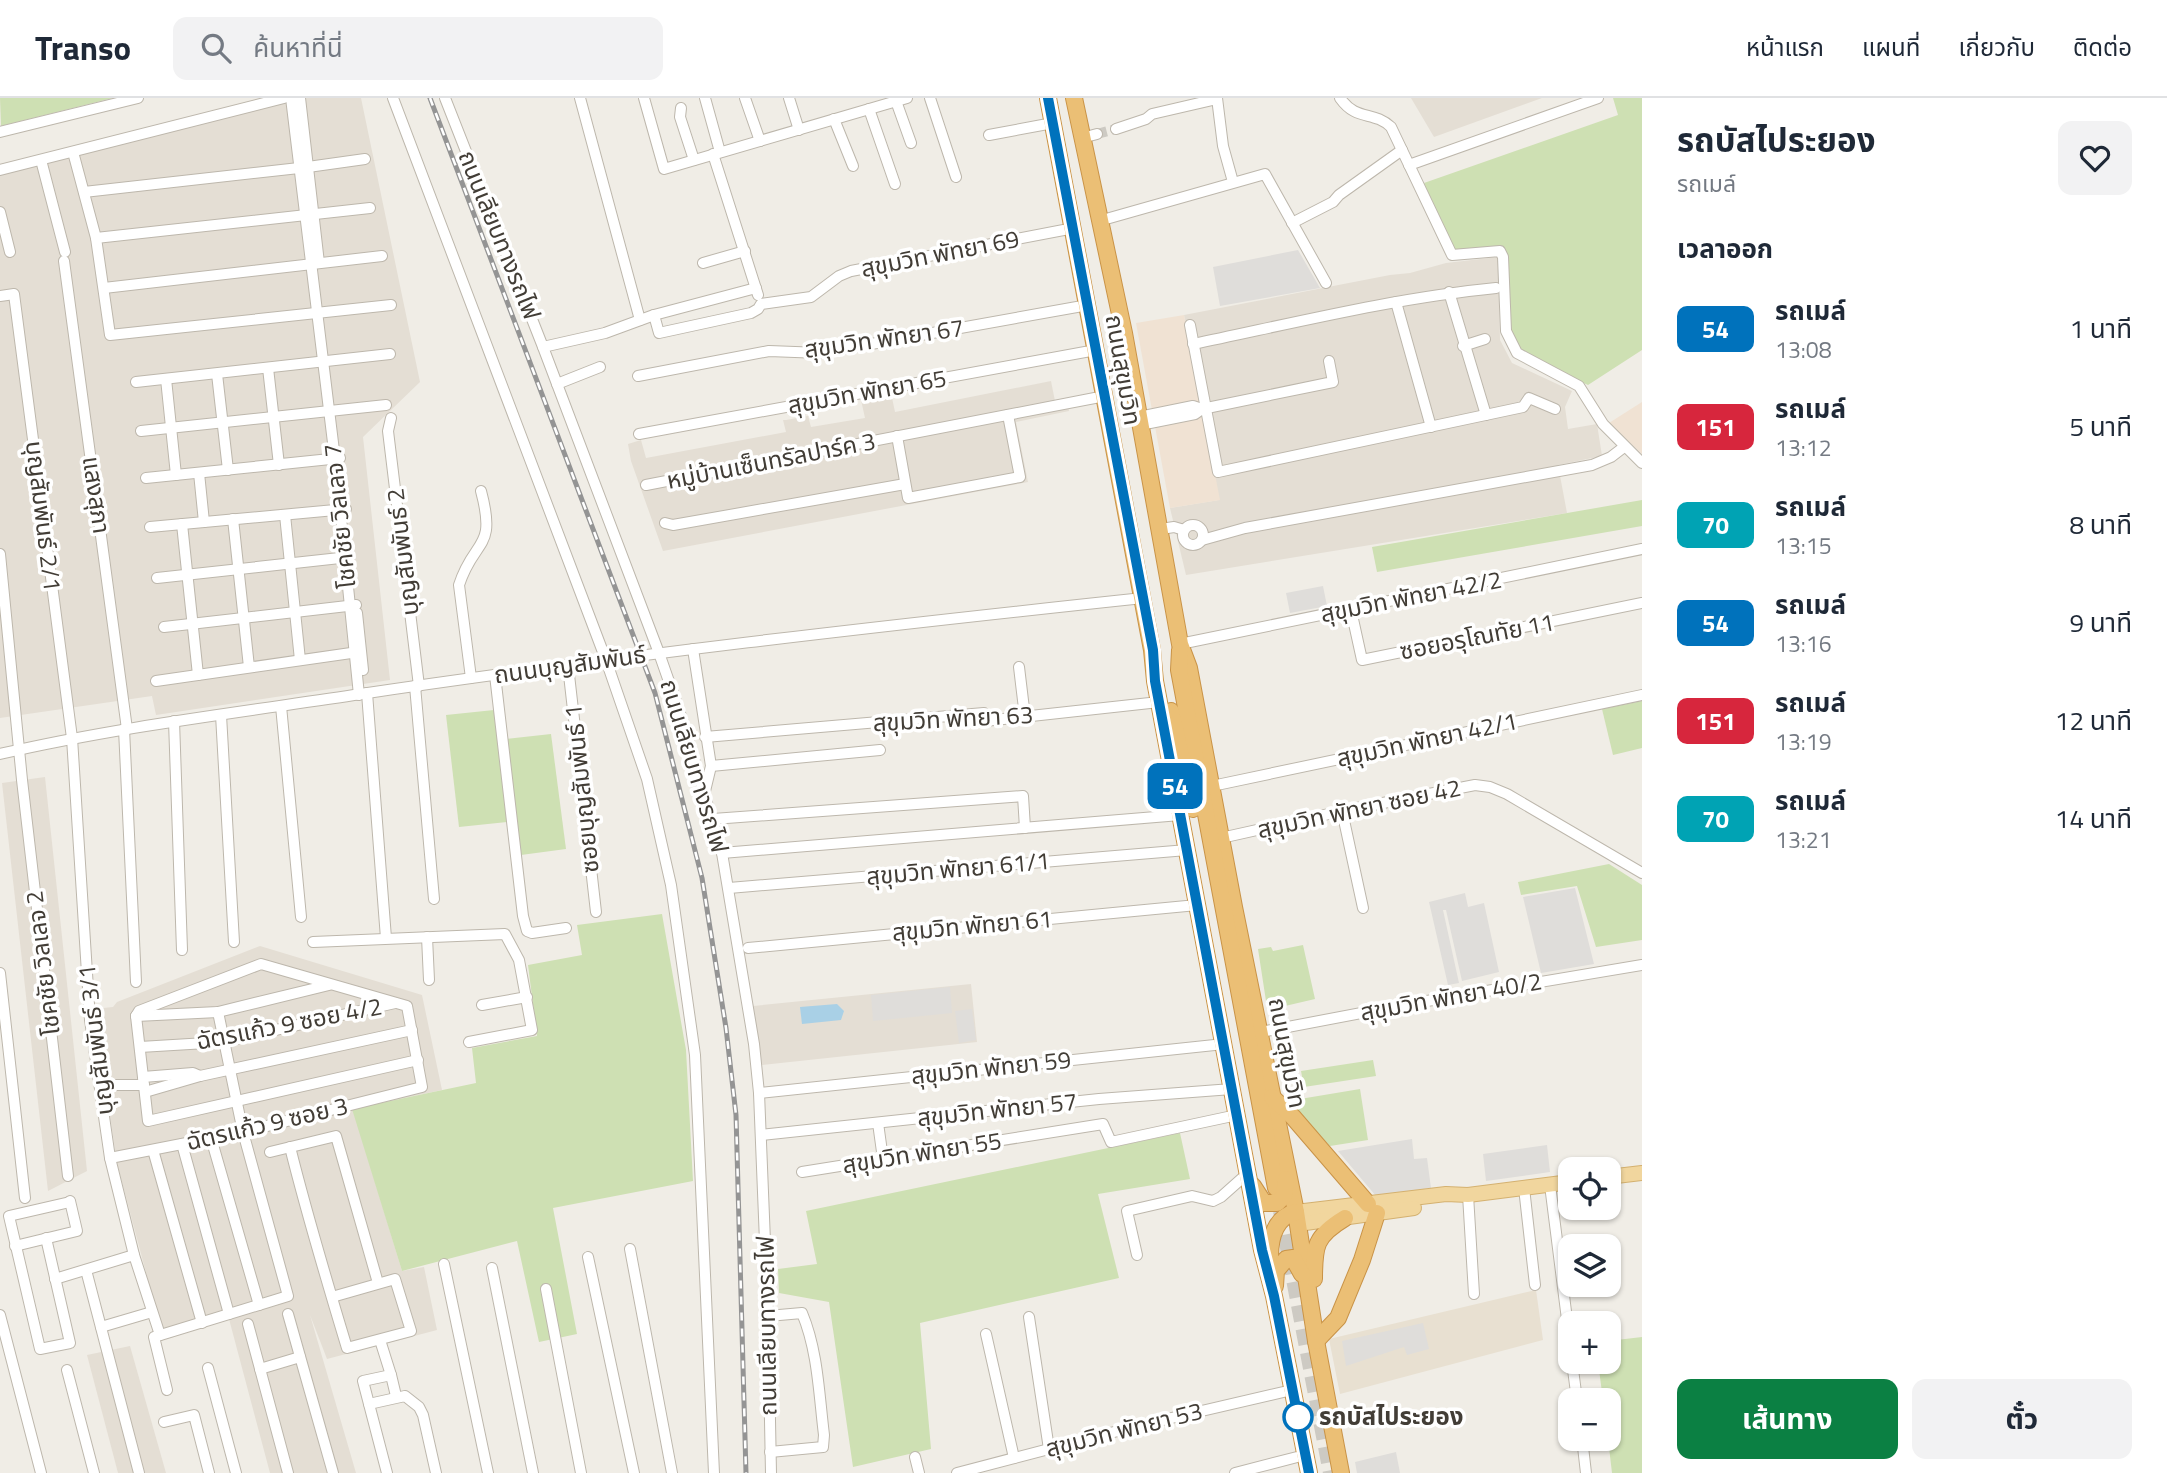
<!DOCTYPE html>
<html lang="th">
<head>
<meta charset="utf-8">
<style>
	:root { --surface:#fff; --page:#f2f2f3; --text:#1f2937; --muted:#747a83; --line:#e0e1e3; --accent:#0b8043 }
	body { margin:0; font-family:"Titillium Web","Noto Sans Thai",sans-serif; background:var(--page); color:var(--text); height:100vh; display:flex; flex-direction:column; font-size:26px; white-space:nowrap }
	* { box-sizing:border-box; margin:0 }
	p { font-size:23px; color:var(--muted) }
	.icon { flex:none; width:38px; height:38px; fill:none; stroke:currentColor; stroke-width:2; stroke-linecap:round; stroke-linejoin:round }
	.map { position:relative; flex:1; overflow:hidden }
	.drawer { display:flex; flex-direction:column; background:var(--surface); width:525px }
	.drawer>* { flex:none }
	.badge { padding:0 14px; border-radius:10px; font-size:24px; line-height:46px }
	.fabs { position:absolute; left:1558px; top:1059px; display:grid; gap:14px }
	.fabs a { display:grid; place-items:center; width:63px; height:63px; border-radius:14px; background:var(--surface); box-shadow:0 2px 5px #0004; font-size:35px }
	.map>.badge { position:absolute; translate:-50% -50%; box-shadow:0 0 0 4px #fff }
	h2 { padding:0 35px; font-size:26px; line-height:63px }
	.round { display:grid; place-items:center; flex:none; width:74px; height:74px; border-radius:14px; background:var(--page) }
	.summary { display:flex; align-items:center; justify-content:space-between; height:119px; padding:0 35px }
	h1 { font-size:33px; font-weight:700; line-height:52px }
	.primary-button { display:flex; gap:14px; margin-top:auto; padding:14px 35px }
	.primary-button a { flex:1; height:80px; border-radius:14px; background:var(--accent); color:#fff; font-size:28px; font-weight:700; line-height:80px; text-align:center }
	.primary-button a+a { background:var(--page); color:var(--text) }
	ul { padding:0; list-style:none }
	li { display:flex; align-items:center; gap:21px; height:98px; padding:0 35px }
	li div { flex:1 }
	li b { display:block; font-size:26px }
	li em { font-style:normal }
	li .badge { min-width:77px; font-weight:700; text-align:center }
	header { display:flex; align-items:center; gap:42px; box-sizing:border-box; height:98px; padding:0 35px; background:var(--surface); border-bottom:2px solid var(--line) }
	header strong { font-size:33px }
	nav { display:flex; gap:38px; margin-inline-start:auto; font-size:24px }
	.search { width:490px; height:63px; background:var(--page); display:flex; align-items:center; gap:18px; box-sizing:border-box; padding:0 24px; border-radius:14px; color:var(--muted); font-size:26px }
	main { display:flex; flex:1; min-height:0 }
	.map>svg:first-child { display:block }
	.residential { fill:#e4ded4 }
	.commercial { fill:#f0e2d3 }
	.education { fill:#e8e0d1 }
	.green { fill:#cee0b3 }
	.parking { fill:#dfddda }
	.water { fill:#a9d0e6 }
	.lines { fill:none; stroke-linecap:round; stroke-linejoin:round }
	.minor-tunnel { stroke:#cdcac3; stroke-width:10; stroke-dasharray:10 5; stroke-linecap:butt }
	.highway-tunnel { stroke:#cdcac3; stroke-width:16; stroke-dasharray:16 8; stroke-linecap:butt }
	.minor-casing { stroke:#bdb7ac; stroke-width:12 }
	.major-casing { stroke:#d4b170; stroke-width:16 }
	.highway-casing { stroke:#c99347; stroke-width:18 }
	.minor { stroke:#fff; stroke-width:10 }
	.major { stroke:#f1d69e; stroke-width:14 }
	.highway { stroke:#ebbf75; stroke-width:16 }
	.rail-casing { stroke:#949494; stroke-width:5 }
	.rail { stroke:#fff; stroke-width:2.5; stroke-dasharray:8; stroke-linecap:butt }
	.line-casing { stroke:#fff; stroke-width:16 }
	.line { stroke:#0072bc; stroke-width:10 }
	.stop-dot { fill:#fff; stroke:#0072bc; stroke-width:3.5 }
	.labels { text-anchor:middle; stroke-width:7; stroke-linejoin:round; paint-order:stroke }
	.street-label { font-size:24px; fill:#423d36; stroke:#fff }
	.stop-label { font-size:24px; font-weight:bold; fill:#423d36; stroke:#fff; text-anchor:start }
</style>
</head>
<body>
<header>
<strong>Transo</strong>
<div class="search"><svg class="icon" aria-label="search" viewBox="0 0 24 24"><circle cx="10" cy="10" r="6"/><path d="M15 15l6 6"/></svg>ค้นหาที่นี่</div>
<nav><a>หน้าแรก</a><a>แผนที่</a><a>เกี่ยวกับ</a><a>ติดต่อ</a></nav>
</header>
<main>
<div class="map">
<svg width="1642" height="1375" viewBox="0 0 1642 1375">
	<rect width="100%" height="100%" fill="#f0ede6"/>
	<g class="residential">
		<polygon points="271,0 361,0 420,284 363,339 390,582 156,617 152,598 0,620 0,68"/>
		<polygon points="1411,0 1542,0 1434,39"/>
		<polygon points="1498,159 1500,242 1512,265 1572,293 1565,309 1568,331 1597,326 1602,358 1558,367 1567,415 1186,477 1170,410 1219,402 1184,217 1390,177 1410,175 1446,165"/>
		<polygon points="1051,283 1055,303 1067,301 1069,313 1016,324 1028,384 663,453 631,363 628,346 641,342 646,360 786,334 783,322 786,322 808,318 811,329 865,320 861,302 891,295 895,314"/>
		<polygon points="45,679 87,1073 48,1093 2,685"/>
		<polygon points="260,848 422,897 442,992 353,1011 402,1173 424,1169 437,1232 327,1261 310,1217 356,1375 270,1375 229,1221 163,1239 117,1065 94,911 113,909 117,904"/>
		<polygon points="971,886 977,944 761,967 753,908"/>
		<polygon points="130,1248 166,1375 118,1375 87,1257"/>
	</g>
	<g class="commercial">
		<polygon points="1184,217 1220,402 1170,410 1136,225"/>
		<polygon points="1642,304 1642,356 1609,325"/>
	</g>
	<polygon class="education" points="1536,1192 1543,1242 1340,1296 1329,1241"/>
	<g class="green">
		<polygon points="0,0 113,0 1,28"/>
		<polygon points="1613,0 1642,0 1642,252 1588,287 1525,258 1510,240 1508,159 1454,154 1424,85 1618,17"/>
		<polygon points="1642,402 1642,428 1377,474 1372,449"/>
		<polygon points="1642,603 1642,650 1613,657 1602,611"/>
		<polygon points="494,612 507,724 459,729 446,617"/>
		<polygon points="551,636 566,751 521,757 506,641"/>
		<polygon points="1609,766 1642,787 1642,842 1596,849 1577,788 1521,797 1518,784"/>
		<polygon points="662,816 686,952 693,1083 553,1110 577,1236 539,1244 517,1143 402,1173 352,1011 476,985 472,950 537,938 528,867 582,857 577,827"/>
		<polygon points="1303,847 1315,901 1285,908 1285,913 1268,916 1258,851 1271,849 1273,853"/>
		<polygon points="1373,962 1376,978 1304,989 1301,973"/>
		<polygon points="1360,991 1368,1042 1330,1048 1288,1003"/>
		<polygon points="1180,1035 1190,1081 1098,1096 1119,1180 920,1225 931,1351 853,1369 829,1204 779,1195 778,1171 817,1166 806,1113"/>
		<polygon points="1642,1239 1642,1375 1612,1375 1608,1341 1608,1302 1603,1302 1598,1264 1608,1264 1608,1243"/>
	</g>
	<g class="parking">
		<polygon points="1298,152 1320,190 1220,208 1213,169"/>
		<polygon points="1323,488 1327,508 1290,515 1286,495"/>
		<polygon points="1575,790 1594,866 1541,875 1523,799"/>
		<polygon points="1465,795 1468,809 1484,805 1499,874 1462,883 1446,812 1443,812 1459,885 1448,887 1429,804"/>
		<polygon points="950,889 952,915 873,923 871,897"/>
		<polygon points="972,911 976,942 959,945 955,913"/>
		<polygon points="1412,1041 1414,1061 1427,1060 1431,1090 1376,1098 1338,1053"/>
		<polygon points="1547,1047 1550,1074 1486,1083 1483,1056"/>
		<polygon points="1423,1225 1429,1251 1407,1257 1404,1249 1346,1268 1342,1243"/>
		<polygon points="1396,1354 1400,1375 1357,1375 1355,1364"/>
	</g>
	<polygon class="water" points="837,906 844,913 841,922 802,926 800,909"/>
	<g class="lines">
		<polyline class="minor-tunnel" points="1097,36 1116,31"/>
		<polyline class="highway-tunnel" points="1281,1113 1331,1375"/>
		<g class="minor-casing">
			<g id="minor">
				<polyline points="291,0 335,361 359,597"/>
				<polyline points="300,0 319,165"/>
				<polyline points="393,0 606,562 647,681 671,787 695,957 714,1375"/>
				<polyline points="445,0 543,249 659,555 680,615 722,755 754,946 759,995 768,1218 771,1375"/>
				<polyline points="580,0 640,222"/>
				<polyline points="644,0 664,71 907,0"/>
				<polyline points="705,0 720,54"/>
				<polyline points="745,0 760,43"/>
				<polyline points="789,0 799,32"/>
				<polyline points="930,0 956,79"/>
				<polyline points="1217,0 1223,48 1233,84"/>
				<path d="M 1340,0 C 1357,24 1373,12 1391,29 L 1452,157 L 1500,153 L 1503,159 L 1506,233 L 1517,255 L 1579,288 L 1603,326 L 1642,365"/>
				<polyline points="896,3 911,45"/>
				<polyline points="681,10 680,19 694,62"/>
				<polyline points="869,11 895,86"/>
				<polyline points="834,21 853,68"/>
				<polyline points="1116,31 1146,21 1152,16 1217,1"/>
				<polyline points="0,34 138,0"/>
				<polyline points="989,37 1053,25"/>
				<polyline points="1082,40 1097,36"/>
				<polyline points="73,54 96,140 110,237 391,207"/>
				<polyline points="713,56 758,197"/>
				<polyline points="41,62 65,154"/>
				<polyline points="1409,67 1598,0"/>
				<polyline points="0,72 284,0"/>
				<polyline points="84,94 308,69 365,61"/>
				<polyline points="0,114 10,154"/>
				<polyline points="1099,123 1265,76 1326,185"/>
				<polyline points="1292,125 1333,104 1339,97 1402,52"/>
				<polyline points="96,140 370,110"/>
				<polyline points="64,163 127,631"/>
				<polyline points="703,165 745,153"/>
				<polyline points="104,190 382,158"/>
				<polyline points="1449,194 1486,317"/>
				<polyline points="0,198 14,196 72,640 90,922 110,1060 134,1157 160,1237"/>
				<polyline points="1396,204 1431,329"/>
				<polyline points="654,217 659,235 751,215 758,211 761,206 811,199 839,178 851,173 1074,130"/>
				<polyline points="1190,227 1218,374 1523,309 1529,300 1555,311"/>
				<path d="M 1193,246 C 1294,225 1394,200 1496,190"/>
				<polyline points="1463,248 1485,241"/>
				<polyline points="543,249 605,235 654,217 756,190"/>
				<polyline points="268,270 279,367"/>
				<polyline points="217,276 228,372"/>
				<polyline points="638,278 769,253 821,255 1088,207"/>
				<polyline points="166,281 176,377"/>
				<polyline points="136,284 390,256"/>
				<polyline points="557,286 600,269"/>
				<polyline points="1139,319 1193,308 1202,311"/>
				<polyline points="391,320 388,333 419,588"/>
				<polyline points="1140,327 1195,316 1202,311 1333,284 1329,263"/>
				<polyline points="141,333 386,307"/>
				<polyline points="639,336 1096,252"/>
				<polyline points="897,338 908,400 1020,379 1008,317"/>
				<polyline points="199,375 204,424"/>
				<polyline points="146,380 340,360"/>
				<polyline points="646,387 1105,298"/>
				<polyline points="285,417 300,562"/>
				<polyline points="233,421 249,569"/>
				<polyline points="665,425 673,427 905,386"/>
				<polyline points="182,426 198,577"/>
				<circle cx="1193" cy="437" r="10"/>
				<polyline points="150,429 346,411"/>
				<polyline points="1161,431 1174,429 1184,432"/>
				<polyline points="1202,442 1245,430 1592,367 1611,359 1624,349"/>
				<polyline points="0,456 22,682 68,1078"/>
				<polyline points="157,480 349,459"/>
				<polyline points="1351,512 1362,562 1642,505"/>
				<polyline points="357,515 363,572"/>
				<polyline points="164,529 356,507"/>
				<polyline points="1180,546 1642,451"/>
				<polyline points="693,551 711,668 705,693"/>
				<polyline points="568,568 596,814"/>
				<polyline points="1019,569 1025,619"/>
				<polyline points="495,577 523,818 527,833 532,835 566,830"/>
				<path d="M 471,580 L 459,487 C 474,440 497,453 481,393"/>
				<polyline points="156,583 358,554"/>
				<polyline points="415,588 434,801"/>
				<polyline points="367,595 386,840"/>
				<polyline points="281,608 301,819"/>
				<polyline points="221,617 234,844"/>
				<polyline points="174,623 182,852"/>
				<polyline points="124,631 136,884"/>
				<polyline points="705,639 984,615 985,623 1159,604"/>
				<path d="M 0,656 C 117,629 236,615 354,597 C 616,558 879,528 1143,500"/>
				<polyline points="711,668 880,652"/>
				<polyline points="1212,688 1642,597"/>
				<polyline points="1342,713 1363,810"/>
				<polyline points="713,721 1023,698 1025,730"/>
				<polyline points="1221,740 1342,713 1475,687 1490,689 1507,696 1642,775"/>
				<polyline points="722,755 1180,717"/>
				<polyline points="729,790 1187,752"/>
				<polyline points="427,839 429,882"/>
				<polyline points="313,844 505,836 519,862 532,932 469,944"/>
				<polyline points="748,850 1197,807"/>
				<polyline points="0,875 25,1100"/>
				<polyline points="482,907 527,899"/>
				<polyline points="136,918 148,1023 418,962"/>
				<polyline points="136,918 218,914 329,887"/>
				<polyline points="1261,934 1409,906 1642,867"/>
				<polyline points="140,949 223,944 395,905"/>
				<polyline points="143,979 193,975 200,978"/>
				<polyline points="100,987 144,987"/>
				<polyline points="145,994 200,978 412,932"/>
				<polyline points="759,995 1224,946"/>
				<polyline points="878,1025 883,1061"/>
				<polyline points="761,1037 1099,1001 1232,991"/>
				<polyline points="211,1040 259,1207"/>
				<polyline points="182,1046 229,1216"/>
				<path d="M 290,1049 C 307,1117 327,1184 347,1250 L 411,1233 L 395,1181 L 332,1199"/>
				<polyline points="153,1052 202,1225"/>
				<polyline points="270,1054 336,1038 378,1185"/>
				<polyline points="110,1060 243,1034 422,989 407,908 261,866 139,913 136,918"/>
				<polyline points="802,1074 1103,1026 1111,1044 1237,1017"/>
				<polyline points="1550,1087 1570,1245"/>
				<polyline points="1524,1090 1535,1187"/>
				<polyline points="1468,1097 1474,1196"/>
				<polyline points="46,1140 70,1245 40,1251 9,1118 70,1104"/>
				<polyline points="15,1148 77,1133 70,1103"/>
				<polyline points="630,1151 672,1375"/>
				<polyline points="1137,1157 1127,1113 1192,1098 1213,1103 1221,1099 1248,1075"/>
				<polyline points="588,1159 634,1375"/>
				<polyline points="444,1166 488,1375"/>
				<polyline points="492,1170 533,1375"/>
				<polyline points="86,1172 139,1375"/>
				<polyline points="55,1181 134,1157"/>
				<polyline points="546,1191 581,1375"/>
				<polyline points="288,1216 333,1375"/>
				<polyline points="0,1217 41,1375"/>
				<path d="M 768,1218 L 802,1215 C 818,1253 819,1297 824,1337 L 823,1349 L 770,1354"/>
				<polyline points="1029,1219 1049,1351"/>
				<polyline points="248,1226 288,1375"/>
				<polyline points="101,1229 152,1214"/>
				<polyline points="986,1236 1014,1360"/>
				<polyline points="380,1242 391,1277"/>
				<polyline points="1572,1264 1577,1302"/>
				<polyline points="208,1270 236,1375"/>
				<polyline points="260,1271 300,1259"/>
				<polyline points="67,1272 94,1375"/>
				<polyline points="167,1292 154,1239 288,1198 243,1034 218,914"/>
				<polyline points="369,1306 405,1298 419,1309 423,1317 436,1375"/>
				<polyline points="164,1324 194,1317 209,1375"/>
				<polyline points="1582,1340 1586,1375"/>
				<polyline points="915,1359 919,1375"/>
				<polyline points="387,1375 363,1283 391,1277 396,1298"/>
				<polyline points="957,1375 1137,1328 1292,1292"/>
				<polyline points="1235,1375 1305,1357"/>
			</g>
		</g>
		<g class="major-casing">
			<g id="major">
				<polyline points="1608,1079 1642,1075"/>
				<polyline points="1296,1114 1446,1096 1468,1097 1570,1084"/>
				<polyline points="1298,1126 1414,1110"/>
			</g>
		</g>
		<g class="highway-casing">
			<g id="highway">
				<polyline points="1048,0 1152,552 1155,583 1262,1152 1274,1198 1309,1375"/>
				<polyline points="1074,0 1124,235 1180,546 1189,570 1234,809 1296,1114 1316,1243 1341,1375"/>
				<polyline points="1180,552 1179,572 1276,1090"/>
				<polyline points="1171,613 1193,711"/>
				<polyline points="1272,999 1293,1019 1368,1106"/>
				<polyline points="1253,1088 1264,1105 1277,1105 1284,1098 1286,1081"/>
				<path d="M 1270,1159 C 1270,1140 1275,1119 1296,1114"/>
				<path d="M 1314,1181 C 1314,1148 1315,1138 1345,1120"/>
				<polyline points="1275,1188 1276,1173 1286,1161 1293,1160 1302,1176"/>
				<polyline points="1316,1243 1338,1220 1362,1162 1377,1115"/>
			</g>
		</g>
		<use href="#minor" class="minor"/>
		<use href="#major" class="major"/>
		<use href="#highway" class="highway"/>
		<g class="rail-casing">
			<polyline id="rail" points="430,0 655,595 702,780 726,930 736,1017 746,1375"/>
		</g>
		<use href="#rail" class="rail"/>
	</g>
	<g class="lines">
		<g class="line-casing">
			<polyline id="line" points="1048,0 1153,552 1155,583 1262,1152 1274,1198 1309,1375"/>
		</g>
		<use href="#line" class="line"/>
	</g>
	<circle class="stop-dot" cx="1298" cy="1319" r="14"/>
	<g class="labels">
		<g class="street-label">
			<text transform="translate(499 137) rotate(68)" y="8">ถนนเลียบทางรถไฟ</text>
			<text transform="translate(940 156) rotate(-11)" y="8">สุขุมวิท พัทยา 69</text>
			<text transform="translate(884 241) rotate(-8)" y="8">สุขุมวิท พัทยา 67</text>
			<text transform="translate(1123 272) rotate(80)" y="8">ถนนสุขุมวิท</text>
			<text transform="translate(867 294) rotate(-10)" y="8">สุขุมวิท พัทยา 65</text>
			<text transform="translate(771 363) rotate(-11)" y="8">หมู่บ้านเซ็นทรัลปาร์ค 3</text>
			<text transform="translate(96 397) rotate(82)" y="8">แสงสุภา</text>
			<text transform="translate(43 418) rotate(83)" y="8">บุญสัมพันธ์ 2/1</text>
			<text transform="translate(340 418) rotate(-96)" y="8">โชคชัย วิลเลจ 7</text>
			<text transform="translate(403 454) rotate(-97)" y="8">บุญสัมพันธ์ 2</text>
			<text transform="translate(1411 499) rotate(-11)" y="8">สุขุมวิท พัทยา 42/2</text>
			<text transform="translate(1477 539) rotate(-11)" y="8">ซอยอรุโณทัย 11</text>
			<text transform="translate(570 567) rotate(-8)" y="8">ถนนบุญสัมพันธ์</text>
			<text transform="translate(953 621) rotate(-3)" y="8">สุขุมวิท พัทยา 63</text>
			<text transform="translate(1427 642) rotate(-12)" y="8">สุขุมวิท พัทยา 42/1</text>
			<text transform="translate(694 668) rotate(73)" y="8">ถนนเลียบทางรถไฟ</text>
			<text transform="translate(582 691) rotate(-96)" y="8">ซอยบุญสัมพันธ์ 1</text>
			<text transform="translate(1359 711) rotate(-12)" y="8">สุขุมวิท พัทยา ซอย 42</text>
			<text transform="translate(958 771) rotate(-5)" y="8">สุขุมวิท พัทยา 61/1</text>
			<text transform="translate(972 828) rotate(-5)" y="8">สุขุมวิท พัทยา 61</text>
			<text transform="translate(43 865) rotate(-97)" y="8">โชคชัย วิลเลจ 2</text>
			<text transform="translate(1451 899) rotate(-10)" y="8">สุขุมวิท พัทยา 40/2</text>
			<text transform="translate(289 926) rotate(-11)" y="8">ฉัตรแก้ว 9 ซอย 4/2</text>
			<text transform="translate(96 942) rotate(-97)" y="8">บุญสัมพันธ์ 3/1</text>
			<text transform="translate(1287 955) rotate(79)" y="8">ถนนสุขุมวิท</text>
			<text transform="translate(991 970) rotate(-6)" y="8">สุขุมวิท พัทยา 59</text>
			<text transform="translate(997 1012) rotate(-6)" y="8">สุขุมวิท พัทยา 57</text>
			<text transform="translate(267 1026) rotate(-13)" y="8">ฉัตรแก้ว 9 ซอย 3</text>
			<text transform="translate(922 1055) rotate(-9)" y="8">สุขุมวิท พัทยา 55</text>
			<text transform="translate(767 1228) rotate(-91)" y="8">ถนนเลียบทางรถไฟ</text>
			<text transform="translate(1124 1332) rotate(-14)" y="8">สุขุมวิท พัทยา 53</text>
		</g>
		<g class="stop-label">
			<text x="1319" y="1327">รถบัสไประยอง</text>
		</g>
	</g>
</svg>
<div class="fabs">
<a><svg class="icon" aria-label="locate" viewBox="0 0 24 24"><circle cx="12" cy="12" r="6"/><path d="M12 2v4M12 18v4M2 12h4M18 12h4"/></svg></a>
<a><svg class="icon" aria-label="layers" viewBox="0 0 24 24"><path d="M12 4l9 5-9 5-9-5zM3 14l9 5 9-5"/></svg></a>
<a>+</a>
<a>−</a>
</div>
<b class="badge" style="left:1175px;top:688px;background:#0072bc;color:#fff">54</b>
</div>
<section class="drawer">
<div class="summary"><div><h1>รถบัสไประยอง</h1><p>รถเมล์</p></div><a class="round"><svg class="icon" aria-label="heart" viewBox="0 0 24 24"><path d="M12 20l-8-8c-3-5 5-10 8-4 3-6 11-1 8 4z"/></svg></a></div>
<h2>เวลาออก</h2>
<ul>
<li><span class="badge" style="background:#0072bc;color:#fff">54</span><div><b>รถเมล์</b><p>13:08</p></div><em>1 นาที</em></li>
<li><span class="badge" style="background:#d7263d;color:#fff">151</span><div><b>รถเมล์</b><p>13:12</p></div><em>5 นาที</em></li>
<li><span class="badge" style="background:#00a3b4;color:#fff">70</span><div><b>รถเมล์</b><p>13:15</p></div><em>8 นาที</em></li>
<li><span class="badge" style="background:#0072bc;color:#fff">54</span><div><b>รถเมล์</b><p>13:16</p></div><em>9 นาที</em></li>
<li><span class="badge" style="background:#d7263d;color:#fff">151</span><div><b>รถเมล์</b><p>13:19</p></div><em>12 นาที</em></li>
<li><span class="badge" style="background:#00a3b4;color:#fff">70</span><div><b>รถเมล์</b><p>13:21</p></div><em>14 นาที</em></li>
</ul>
<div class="primary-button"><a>เส้นทาง</a><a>ตั๋ว</a></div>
</section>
</main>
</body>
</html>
